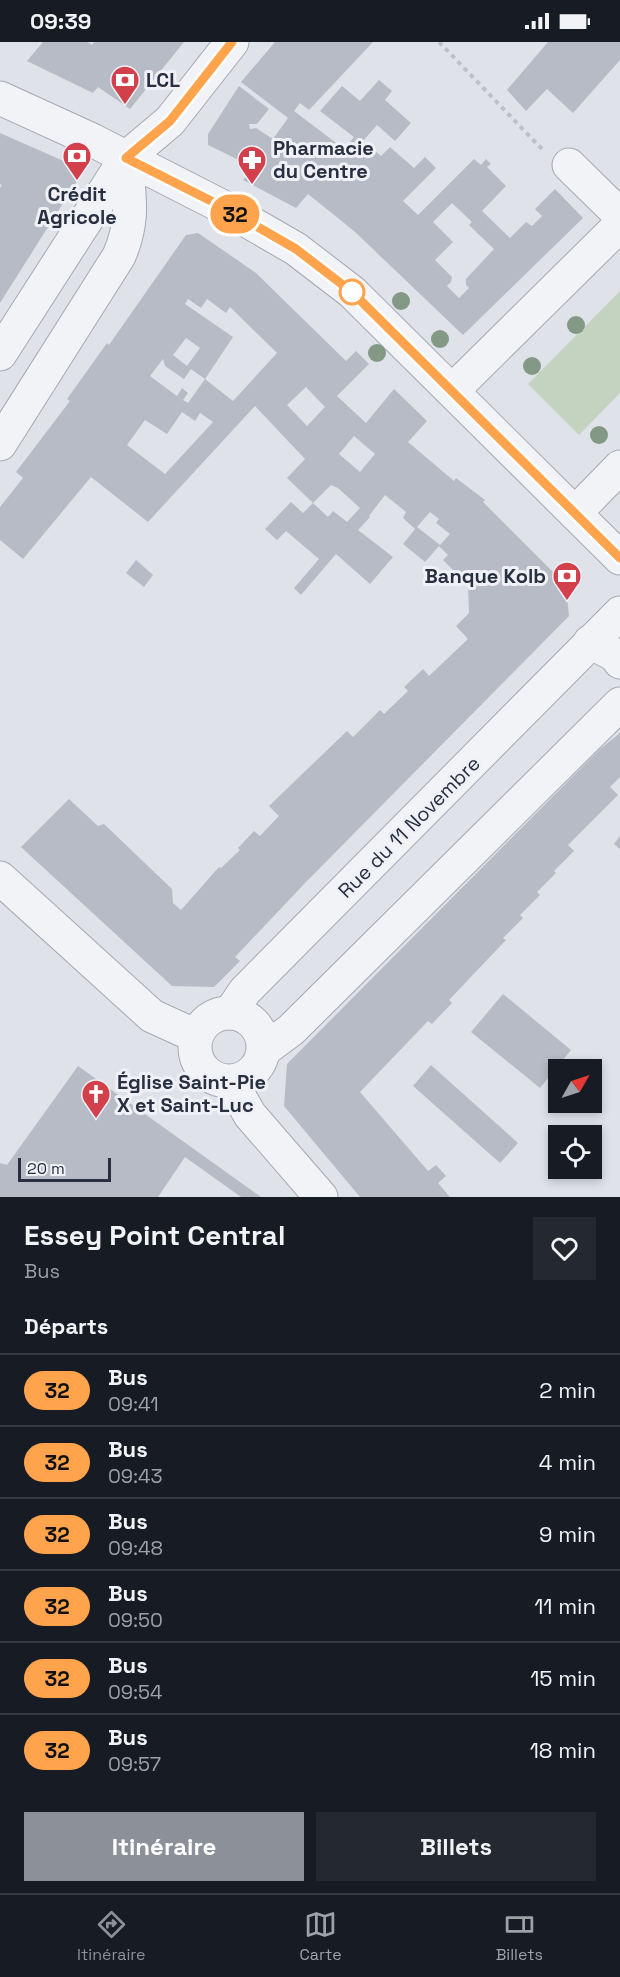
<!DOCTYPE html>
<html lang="fr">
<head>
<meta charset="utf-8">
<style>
	:root { --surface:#171b24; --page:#242831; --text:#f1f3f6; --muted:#9ea1a6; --line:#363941; --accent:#8c9099 }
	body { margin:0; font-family:"Space Grotesk",sans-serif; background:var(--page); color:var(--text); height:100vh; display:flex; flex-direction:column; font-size:22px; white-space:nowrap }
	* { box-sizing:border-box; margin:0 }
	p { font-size:20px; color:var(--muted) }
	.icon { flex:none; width:33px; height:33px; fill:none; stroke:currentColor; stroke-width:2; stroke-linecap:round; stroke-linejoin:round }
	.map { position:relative; height:1155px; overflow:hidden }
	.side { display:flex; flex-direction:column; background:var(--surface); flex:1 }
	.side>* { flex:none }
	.badge { padding:0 12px; border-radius:20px; font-size:21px; line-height:39px }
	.needle { width:39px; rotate:51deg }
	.controls { position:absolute; left:548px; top:1017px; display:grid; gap:12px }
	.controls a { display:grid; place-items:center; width:54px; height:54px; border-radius:0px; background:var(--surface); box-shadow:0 3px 9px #0003; font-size:30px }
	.scale { position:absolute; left:18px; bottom:15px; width:93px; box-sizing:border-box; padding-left:6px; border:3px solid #282f41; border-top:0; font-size:16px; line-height:21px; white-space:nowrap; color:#282f41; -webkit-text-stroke:4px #eff1f6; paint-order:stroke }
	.map>.badge { position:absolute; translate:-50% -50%; box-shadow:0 0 0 3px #fff }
	h2 { padding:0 24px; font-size:22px; line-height:54px }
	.round { display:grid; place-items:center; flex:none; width:63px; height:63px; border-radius:0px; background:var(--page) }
	.head { display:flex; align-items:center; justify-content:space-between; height:102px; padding:0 24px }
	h1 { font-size:28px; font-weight:700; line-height:45px }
	.button { display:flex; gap:12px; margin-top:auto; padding:12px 24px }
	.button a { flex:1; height:69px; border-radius:0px; background:var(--accent); color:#fff; font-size:24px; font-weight:700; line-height:69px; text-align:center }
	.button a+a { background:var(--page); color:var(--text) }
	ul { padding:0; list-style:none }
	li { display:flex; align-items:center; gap:18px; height:72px; padding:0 24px; border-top:2px solid var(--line) }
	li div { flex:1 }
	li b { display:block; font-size:22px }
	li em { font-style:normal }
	li .badge { min-width:66px; font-weight:700; text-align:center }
	.status { display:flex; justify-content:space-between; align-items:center; height:42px; padding:0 30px; background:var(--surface); direction:ltr }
	.status svg { height:16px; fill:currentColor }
	.tabs { display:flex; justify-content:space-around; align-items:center; height:84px; border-top:2px solid var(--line); background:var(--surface); font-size:16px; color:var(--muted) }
	.tabs a { display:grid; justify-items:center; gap:3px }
	.tabs .current { color:var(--accent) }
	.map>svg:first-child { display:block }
	.green { fill:#c4d3c0 }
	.building { fill:#b6bbc6; fill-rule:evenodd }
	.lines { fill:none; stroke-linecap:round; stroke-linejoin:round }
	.minor-casing { stroke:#a4a9b3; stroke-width:35 }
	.tertiary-casing { stroke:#a4a9b3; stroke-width:35 }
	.path { stroke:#bdc0c8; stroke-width:4; stroke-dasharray:4.5 4.5; stroke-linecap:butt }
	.minor { stroke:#f2f3f7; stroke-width:33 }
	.tertiary { stroke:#f2f3f7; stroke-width:33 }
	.tree { fill:#849985 }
	.line-casing { stroke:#fff; stroke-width:14 }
	.line { stroke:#ffa34c; stroke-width:9 }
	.stop-dot { fill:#fff; stroke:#ffa34c; stroke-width:3 }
	.labels { text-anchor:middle; stroke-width:6; stroke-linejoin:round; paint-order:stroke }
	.poi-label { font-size:20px; font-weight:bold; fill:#282f41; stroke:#eff1f6; text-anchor:start }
	.street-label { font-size:20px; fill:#282f41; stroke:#eff1f6 }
</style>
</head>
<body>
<div class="status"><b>09:39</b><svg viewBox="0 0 49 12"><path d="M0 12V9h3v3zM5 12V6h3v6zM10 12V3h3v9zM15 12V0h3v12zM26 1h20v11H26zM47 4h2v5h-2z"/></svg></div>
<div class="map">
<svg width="620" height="1155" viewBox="0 0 620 1155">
	<rect width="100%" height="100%" fill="#dfe2e9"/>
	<polygon class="green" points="620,249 620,351 579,393 528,342"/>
	<g class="building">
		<polygon points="43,0 88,0 92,3 94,0 184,0 130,67 98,45 93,51 27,19"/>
		<path d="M 275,0 L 373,0 L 309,68 L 300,61 L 294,69 L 344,107 L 354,95 L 320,69 L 342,44 L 360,59 L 379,38 L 392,49 L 385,58 L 411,81 L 395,99 L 377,83 L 363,99 L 381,114 L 390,105 L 414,126 L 425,115 L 436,126 L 403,159 L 418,173 L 474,117 L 481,123 L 486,117 L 491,122 L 487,125 L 506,144 L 482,169 L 510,196 L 526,180 L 532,184 L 542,174 L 535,167 L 555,147 L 583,176 L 463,293 L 354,189 L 308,152 L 296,166 L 243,138 L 253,125 L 208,103 L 208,92 L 239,44 L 269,67 L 257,82 L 249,82 L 250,87 L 256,86 L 273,97 L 288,76 L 241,40 ZM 452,161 L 472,180 L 469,183 L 494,207 L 466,237 L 466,243 L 469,246 L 459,256 L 447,244 L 451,240 L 452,235 L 435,218 L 453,200 L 433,180 Z"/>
		<polygon points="548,0 620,0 620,18 573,71 547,47 526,69 507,48"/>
		<polygon points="0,91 84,128 0,261 0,146 2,143 0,142"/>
		<path d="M 198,191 L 256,231 L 346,319 L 356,309 L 369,322 L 337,354 L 366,381 L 394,347 L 427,379 L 408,400 L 454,439 L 456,436 L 485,458 L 483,460 L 566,543 L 569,574 L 307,839 L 235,915 L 240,919 L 214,945 L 172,944 L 21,805 L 69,757 L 98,784 L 104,782 L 172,847 L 173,861 L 181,868 L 219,825 L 221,826 L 240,808 L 238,806 L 254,789 L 260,794 L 279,774 L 269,764 L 347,689 L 353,695 L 380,668 L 384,672 L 408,649 L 404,645 L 423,627 L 429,634 L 468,597 L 456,584 L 469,571 L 468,543 L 443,518 L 448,513 L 439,504 L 425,520 L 403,502 L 415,487 L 403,476 L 406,470 L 385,453 L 369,474 L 370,475 L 358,488 L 393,515 L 370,542 L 336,512 L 301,553 L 294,546 L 319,517 L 286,489 L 277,498 L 265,487 L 291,460 L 303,471 L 313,461 L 328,475 L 333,469 L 347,480 L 360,466 L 338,446 L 331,443 L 313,461 L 287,436 L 305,417 L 255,364 L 148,480 L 91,435 L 23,517 L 0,498 L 0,465 L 23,436 L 16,430 L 70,359 L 67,357 L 107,301 L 109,303 L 186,193 ZM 188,257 L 201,266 L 207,257 L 226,271 L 230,265 L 277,311 L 233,359 L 205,337 L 188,361 L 183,358 L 188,351 L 182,346 L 177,354 L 150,334 L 163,317 L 165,324 L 184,337 L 191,327 L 205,337 L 233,295 L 185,262 ZM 186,296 L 200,306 L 187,324 L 173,313 ZM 306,345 L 325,365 L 307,384 L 287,363 ZM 182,370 L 195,379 L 200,371 L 213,380 L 165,432 L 127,403 L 145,378 L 167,392 ZM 354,394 L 375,412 L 360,430 L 339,412 ZM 430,470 L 439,477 L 436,481 L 450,492 L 440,503 L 417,485 Z"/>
		<polygon points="136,518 153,533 144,545 126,531"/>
		<polygon points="620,691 620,735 610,745 618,753 568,803 574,809 554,829 556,831 537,850 540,853 520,873 523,876 503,896 506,898 449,958 452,961 432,982 428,979 360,1050 428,1129 436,1123 446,1134 438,1141 450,1155 360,1155 284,1064 287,1022 600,707"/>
		<polygon points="620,794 620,807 614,802"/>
		<polygon points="503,952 571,1008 540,1046 471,990"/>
		<polygon points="431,1023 518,1101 500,1121 413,1044"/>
		<polygon points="78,1024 184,1100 261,1155 241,1155 185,1115 158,1155 0,1155 0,1121 7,1123"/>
	</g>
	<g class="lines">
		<g class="minor-casing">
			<g id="minor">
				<polyline points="569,123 620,173"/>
				<polyline points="0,312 126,116"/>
				<polyline points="453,348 620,183"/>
				<path d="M 0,402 L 119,214 C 135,177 129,155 126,116"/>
				<polyline points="575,471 620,425"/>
				<polyline points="590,600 615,613 620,620"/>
				<polyline points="0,836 152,974 196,994"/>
				<circle cx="229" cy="1005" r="34"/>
				<polyline points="230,971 245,949 620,571"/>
				<polyline points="264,1008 291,988 620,662"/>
				<polyline points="231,1040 250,1073 321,1155"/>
			</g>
		</g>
		<g class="tertiary-casing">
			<g id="tertiary">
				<polyline points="0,56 92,98 225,166 296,207 352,250 620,516"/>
				<polyline points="126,116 170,79 232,0"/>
			</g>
		</g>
		<polyline class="path" points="439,0 542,107"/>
		<use href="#minor" class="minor"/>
		<use href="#tertiary" class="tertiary"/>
	</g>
	<g class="tree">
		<circle cx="401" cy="259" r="9"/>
		<circle cx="576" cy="283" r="9"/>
		<circle cx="440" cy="297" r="9"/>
		<circle cx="377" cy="311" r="9"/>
		<circle cx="532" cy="324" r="9"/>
		<circle cx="599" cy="393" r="9"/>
	</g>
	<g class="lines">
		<g class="line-casing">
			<polyline id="line" points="232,0 170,79 126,116 225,166 296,207 352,250 620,516"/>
		</g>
		<use href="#line" class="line"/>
	</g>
	<defs>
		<g id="bank-pin" transform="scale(1.5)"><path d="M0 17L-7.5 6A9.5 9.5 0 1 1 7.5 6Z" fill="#d2404c" stroke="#eff1f6"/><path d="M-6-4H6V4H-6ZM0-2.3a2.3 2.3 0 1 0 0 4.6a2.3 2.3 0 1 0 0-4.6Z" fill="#fff"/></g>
		<g id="pharmacy-pin" transform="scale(1.5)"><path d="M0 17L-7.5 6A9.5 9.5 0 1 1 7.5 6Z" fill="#d2404c" stroke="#eff1f6"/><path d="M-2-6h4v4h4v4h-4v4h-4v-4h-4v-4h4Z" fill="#fff"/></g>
		<g id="church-pin" transform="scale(1.5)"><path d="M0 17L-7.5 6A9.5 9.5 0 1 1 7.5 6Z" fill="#d2404c" stroke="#eff1f6"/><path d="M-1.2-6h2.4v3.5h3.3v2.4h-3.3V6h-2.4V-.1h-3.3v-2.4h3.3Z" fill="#fff"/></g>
	</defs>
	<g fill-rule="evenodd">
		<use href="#bank-pin" x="125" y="38"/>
		<use href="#bank-pin" x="77" y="114"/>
		<use href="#pharmacy-pin" x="252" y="118"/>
		<use href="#bank-pin" x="567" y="534"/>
		<use href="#church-pin" x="96" y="1052"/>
	</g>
	<circle class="stop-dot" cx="352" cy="250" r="12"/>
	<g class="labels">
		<g class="poi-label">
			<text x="146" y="45">LCL</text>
			<text x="273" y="113">Pharmacie<tspan x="273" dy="23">du Centre</tspan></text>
			<text x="77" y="159" text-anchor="middle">Crédit<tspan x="77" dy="23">Agricole</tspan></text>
			<text x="546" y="541" text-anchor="end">Banque Kolb</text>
			<text x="117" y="1047">Église Saint-Pie<tspan x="117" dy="23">X et Saint-Luc</tspan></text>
		</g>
		<g class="street-label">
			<text transform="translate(409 785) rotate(-45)" y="7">Rue du 11 Novembre</text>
		</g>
	</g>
</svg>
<div class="controls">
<a><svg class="needle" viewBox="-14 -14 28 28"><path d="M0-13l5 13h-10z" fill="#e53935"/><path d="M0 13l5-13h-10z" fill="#9ea1a6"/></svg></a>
<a><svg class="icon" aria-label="locate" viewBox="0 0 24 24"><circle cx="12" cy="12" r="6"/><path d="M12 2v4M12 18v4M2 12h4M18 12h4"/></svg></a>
</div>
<div class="scale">20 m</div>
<b class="badge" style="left:235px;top:172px;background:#ffa34c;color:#111">32</b>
</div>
<section class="side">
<div class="head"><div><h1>Essey Point Central</h1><p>Bus</p></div><a class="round"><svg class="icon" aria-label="heart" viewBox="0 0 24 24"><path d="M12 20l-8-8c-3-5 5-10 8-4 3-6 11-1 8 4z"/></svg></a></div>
<h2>Départs</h2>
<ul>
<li><span class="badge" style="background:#ffa34c;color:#111">32</span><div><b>Bus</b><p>09:41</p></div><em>2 min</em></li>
<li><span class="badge" style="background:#ffa34c;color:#111">32</span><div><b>Bus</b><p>09:43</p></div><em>4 min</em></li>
<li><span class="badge" style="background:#ffa34c;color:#111">32</span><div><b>Bus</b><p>09:48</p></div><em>9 min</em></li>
<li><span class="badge" style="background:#ffa34c;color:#111">32</span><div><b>Bus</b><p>09:50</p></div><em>11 min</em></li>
<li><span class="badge" style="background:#ffa34c;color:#111">32</span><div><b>Bus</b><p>09:54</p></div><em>15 min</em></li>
<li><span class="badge" style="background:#ffa34c;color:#111">32</span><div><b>Bus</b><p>09:57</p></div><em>18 min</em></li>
</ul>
<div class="button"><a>Itinéraire</a><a>Billets</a></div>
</section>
<nav class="tabs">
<a class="current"><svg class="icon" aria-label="directions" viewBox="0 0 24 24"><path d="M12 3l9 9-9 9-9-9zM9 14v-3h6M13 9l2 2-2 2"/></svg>Itinéraire</a>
<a><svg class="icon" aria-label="map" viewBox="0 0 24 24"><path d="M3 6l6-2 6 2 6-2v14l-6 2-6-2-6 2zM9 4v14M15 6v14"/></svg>Carte</a>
<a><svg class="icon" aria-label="tickets" viewBox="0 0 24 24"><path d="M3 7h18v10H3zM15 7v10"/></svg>Billets</a>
</nav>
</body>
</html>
